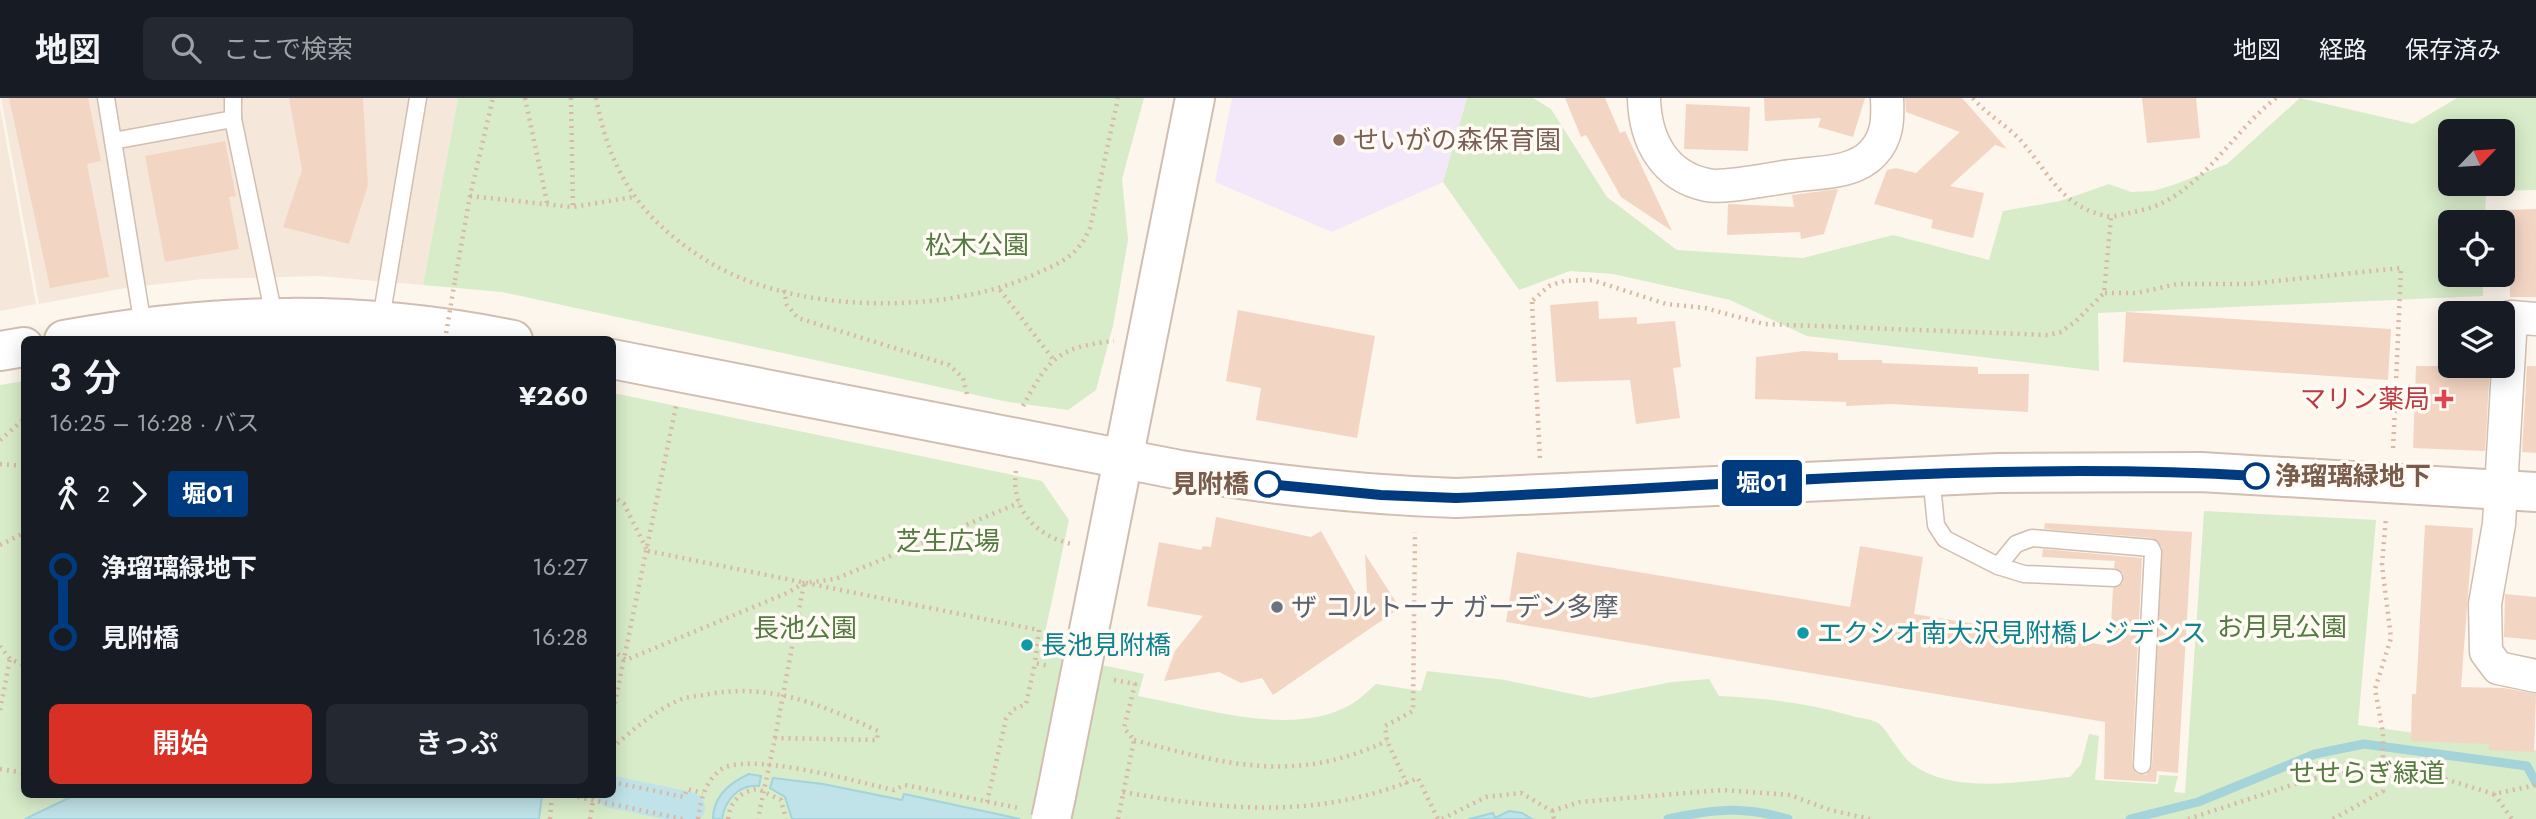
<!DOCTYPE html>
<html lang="ja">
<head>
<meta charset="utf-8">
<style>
	:root { --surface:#171b24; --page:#242831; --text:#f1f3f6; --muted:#9ea1a6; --line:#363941; --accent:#d93025 }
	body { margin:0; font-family:Jost,"Noto Sans JP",sans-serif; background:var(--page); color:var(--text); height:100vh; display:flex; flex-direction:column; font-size:26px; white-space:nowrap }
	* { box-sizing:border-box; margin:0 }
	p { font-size:23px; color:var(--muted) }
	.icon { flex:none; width:38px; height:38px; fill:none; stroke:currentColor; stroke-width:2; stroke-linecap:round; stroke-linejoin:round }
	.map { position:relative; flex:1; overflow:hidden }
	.sheet { position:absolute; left:21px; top:238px; width:595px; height:462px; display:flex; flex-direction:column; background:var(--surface); border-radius:10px; box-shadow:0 4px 18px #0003 }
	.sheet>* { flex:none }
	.badge { padding:0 14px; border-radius:5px; font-size:24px; line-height:46px }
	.needle { width:46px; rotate:65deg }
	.tools { position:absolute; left:2438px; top:21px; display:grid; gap:14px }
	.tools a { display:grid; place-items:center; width:77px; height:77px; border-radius:10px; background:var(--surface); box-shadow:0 4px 18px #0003; font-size:35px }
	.map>.badge { position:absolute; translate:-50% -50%; box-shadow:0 0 0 4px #fff }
	.legs { display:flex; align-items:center; gap:10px; height:77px; padding:0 28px; font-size:23px }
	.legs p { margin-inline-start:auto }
	.headline { display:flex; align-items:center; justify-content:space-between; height:119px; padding:0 28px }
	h1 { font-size:38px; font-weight:600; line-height:52px }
	.cta { display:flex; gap:14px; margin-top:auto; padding:14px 28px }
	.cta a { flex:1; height:80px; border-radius:10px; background:var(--accent); color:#fff; font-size:28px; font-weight:600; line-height:80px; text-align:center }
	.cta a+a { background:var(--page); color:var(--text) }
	ul { padding:0 28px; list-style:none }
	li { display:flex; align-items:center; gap:24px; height:70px; font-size:26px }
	li i { display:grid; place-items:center; width:10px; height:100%; margin:0 9px; background:currentColor }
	li i::after { content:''; width:18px; height:18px; margin:-9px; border:5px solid; border-radius:50%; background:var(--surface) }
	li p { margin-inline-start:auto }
	li:first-child i { background:linear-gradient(#0000 50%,currentColor 0) }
	li:last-child i { background:linear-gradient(currentColor 50%,#0000 0) }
	header { display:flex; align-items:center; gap:42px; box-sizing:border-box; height:98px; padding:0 35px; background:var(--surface); border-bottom:2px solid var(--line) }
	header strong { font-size:33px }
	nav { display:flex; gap:38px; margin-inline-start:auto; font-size:24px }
	.search { width:490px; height:63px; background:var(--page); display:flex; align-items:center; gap:18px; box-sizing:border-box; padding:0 24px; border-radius:10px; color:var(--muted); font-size:26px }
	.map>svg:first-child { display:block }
	.residential { fill:#f5e8da }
	.education { fill:#f3e8fa }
	.green { fill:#d8ecc9; fill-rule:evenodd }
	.water { fill:#bfe3e8; stroke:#a5d3da; stroke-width:2 }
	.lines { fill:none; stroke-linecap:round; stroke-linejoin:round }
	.stream { stroke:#a5d3da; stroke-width:9 }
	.canal { stroke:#bfe3e8; stroke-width:32 }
	.building { fill:#f3d5c3 }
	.service-casing { stroke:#d1beb0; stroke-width:19 }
	.minor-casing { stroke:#d1beb0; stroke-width:35 }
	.tertiary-casing { stroke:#d1beb0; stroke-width:42 }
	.path { stroke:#d9b8a5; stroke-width:4.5; stroke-dasharray:2 5; stroke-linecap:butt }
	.service { stroke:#fff; stroke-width:16 }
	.minor { stroke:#fff; stroke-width:32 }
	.tertiary { stroke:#fff; stroke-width:38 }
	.tertiary-bridge-casing { stroke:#d1beb0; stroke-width:42; stroke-linecap:butt }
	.path-bridge { stroke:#d9b8a5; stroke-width:4.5; stroke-dasharray:2 5; stroke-linecap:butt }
	.tertiary-bridge { stroke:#fff; stroke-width:38 }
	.line-1-casing { stroke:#fff; stroke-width:16 }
	.line-1 { stroke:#003b80; stroke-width:10 }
	.education-dot { fill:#8d6e63; stroke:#fffaf3; stroke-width:2.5 }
	.health-dot { fill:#e0444e; stroke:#fffaf3; stroke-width:2.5 }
	.stop-1-dot { fill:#fff; stroke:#003b80; stroke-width:3.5 }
	.worship-dot { fill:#6b7280; stroke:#fffaf3; stroke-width:2.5 }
	.culture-dot { fill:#0f9aa8; stroke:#fffaf3; stroke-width:2.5 }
	.labels { text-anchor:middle; stroke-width:7; stroke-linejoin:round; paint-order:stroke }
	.education-label { font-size:26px; fill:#785e54; stroke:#fffaf3; text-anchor:start }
	.park-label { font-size:26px; fill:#537a41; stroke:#fffaf3 }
	.health-label { font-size:26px; fill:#be3a42; stroke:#fffaf3; text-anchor:end }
	.stop-label { font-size:26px; font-weight:bold; fill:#7a5c4d; stroke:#fffaf3; text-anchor:start }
	.worship-label { font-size:26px; fill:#5b616d; stroke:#fffaf3; text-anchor:start }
	.culture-label { font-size:26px; fill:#0d838f; stroke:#fffaf3; text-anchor:start }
</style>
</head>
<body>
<header>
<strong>地図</strong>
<div class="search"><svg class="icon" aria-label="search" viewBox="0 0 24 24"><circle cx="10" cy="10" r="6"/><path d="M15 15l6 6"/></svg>ここで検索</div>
<nav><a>地図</a><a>経路</a><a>保存済み</a></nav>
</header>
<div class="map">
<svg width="2536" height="721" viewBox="0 0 2536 721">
	<rect width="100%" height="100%" fill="#fdf6ec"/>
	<g class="residential">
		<polygon points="1,0 458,0 423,187 319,178 203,181 125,190 39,206"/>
		<polygon points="0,9 36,206 0,213"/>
	</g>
	<polygon class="education" points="1232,0 1467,0 1443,84 1332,134 1215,84"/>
	<g class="green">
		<polygon points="458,0 1144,0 1122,81 1128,142 1113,228 1096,292 1068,312 1008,304 502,194 423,187"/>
		<path d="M 1467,0 L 1533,0 L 1551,11 L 1607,99 L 1677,152 L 1803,160 L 1893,137 L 1989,162 L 2003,113 L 2060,103 L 2109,86 L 2131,94 L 2153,93 L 2176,86 L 2227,66 L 2300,0 L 2413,26 L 2457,0 L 2536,0 L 2536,92 L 2486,93 L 2485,124 L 2450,124 L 2450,177 L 2483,177 L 2483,198 L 2098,215 L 2099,273 L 1807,238 L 1730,202 L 1613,176 L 1570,173 L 1519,192 L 1443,84 ZM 2450,33 L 2502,33 L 2502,86 L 2450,86 Z"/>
		<path d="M 24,283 L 24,696 L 612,696 L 613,295 L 1042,383 L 1069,422 L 1041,554 L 1144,576 L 1138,598 C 1200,609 1288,639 1346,609 C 1357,604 1367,594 1376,586 L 1421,593 L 1427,573 L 1505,582 L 1591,600 L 1672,584 L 1709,581 L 1719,598 C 1764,600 1808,605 1852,618 C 1859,620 1871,621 1878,625 C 1887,631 1900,657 1912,666 C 1953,697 2023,683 2070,679 L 2081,666 L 2089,636 L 2099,638 L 2095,682 L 2158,686 L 2159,677 L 2178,678 L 2174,694 L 2185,695 L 2204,413 L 2376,422 L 2358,627 L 2536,652 L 2536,721 L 0,721 L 0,287 Z"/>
	</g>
	<g class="water">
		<path d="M 749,676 L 761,678 L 759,688 C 739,686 725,702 722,721 L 713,721 C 713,698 729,685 749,676 Z"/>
		<polygon points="773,680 823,686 902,702 904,696 1020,721 792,721 785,699 770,690"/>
		<polygon points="77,696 542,696 542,697 539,721 25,721"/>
		<polygon points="1509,713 1522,715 1532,721 1469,721 1493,715 1495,720"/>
	</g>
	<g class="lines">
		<g class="stream">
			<path d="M 1668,721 C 1712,711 1743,708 1788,721"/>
			<polyline points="2130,721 2198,704 2315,656 2364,646 2527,668 2536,685"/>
		</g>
		<polyline class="canal" points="612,694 689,710"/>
	</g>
	<g class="building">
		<polygon points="9,0 88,0 101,63 87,66 109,179 50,190"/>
		<polygon points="289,0 363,0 368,87 349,146 283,129 302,72"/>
		<polygon points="1565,0 1605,0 1620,35 1625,33 1672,133 1621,99 1586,37 1581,39"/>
		<polygon points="1764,0 1865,0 1853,39 1818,29 1821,20 1765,23"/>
		<polygon points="1905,0 1962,0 2007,51 1995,47 1950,88 1984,95 1973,140 1931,130 1933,122 1874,106 1887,72 1896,70 1916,75 1960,34 1906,14"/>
		<polygon points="2142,0 2196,0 2200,40 2147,45"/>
		<polygon points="1686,6 1750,9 1748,53 1684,51"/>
		<polygon points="225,43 236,98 229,99 239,151 165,164 145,58"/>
		<polygon points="1838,91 1824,136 1801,141 1800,134 1727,137 1728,106 1794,109 1792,97"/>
		<polygon points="2536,111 2536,199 2510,199 2508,112"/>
		<polygon points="1598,203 1599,221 1637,219 1637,226 1675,223 1681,269 1673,270 1680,320 1636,326 1630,282 1556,284 1550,207"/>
		<polygon points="1238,212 1375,238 1357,340 1256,322 1261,290 1226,283"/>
		<polygon points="2126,214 2391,231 2388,282 2123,264"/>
		<polygon points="1804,253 1838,255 1838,262 1882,262 1882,265 1978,269 1978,276 2029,276 2028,314 1891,306 1846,308 1846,304 1755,301 1756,259"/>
		<polygon points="2416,268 2490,268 2485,353 2413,350"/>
		<polygon points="2527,268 2536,268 2536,355 2522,354"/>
		<polygon points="1216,419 1311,439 1321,433 1368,517 1365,456 1400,510 1273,597 1262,580 1241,585 1219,574 1164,583 1175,553 1203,518 1147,508 1159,444 1201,452 1203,448 1211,449"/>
		<polygon points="2045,425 2192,434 2178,675 2157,673 2156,684 2104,681 2105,624 1506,524 1517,454 1850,509 1860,448 1923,459 1914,516 2110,548 2113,490 2123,485 2123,475 2114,470 2115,463 2042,459 2043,451 2142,460 2132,666 2136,675 2146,677 2152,668 2162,449 2152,440 2044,431"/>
		<polygon points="2425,427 2473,430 2461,589 2504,590 2536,596 2534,654 2489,652 2489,646 2411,643 2412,596 2416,596"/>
		<polygon points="2505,496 2536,499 2536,542 2504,539"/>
	</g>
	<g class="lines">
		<g class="service-casing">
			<g id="service">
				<polyline points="106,0 143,228"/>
				<polyline points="233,0 233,21 274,218"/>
				<polyline points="113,43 233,21"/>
				<polyline points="381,221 418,0"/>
				<polyline points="1931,377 1936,427 1945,441 1998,468 2024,476 2114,480"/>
				<polyline points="1998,468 2016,446 2032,440 2151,450 2153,454 2142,667"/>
			</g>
		</g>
		<g class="minor-casing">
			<g id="minor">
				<path d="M 1644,0 C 1645,41 1663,78 1707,87 C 1723,91 1773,80 1792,78 C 1818,74 1854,76 1873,55 C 1888,39 1888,21 1887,0"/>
				<polyline points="2536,221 2511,219 2499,426 2485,506 2486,554 2498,570 2536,578"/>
			</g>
		</g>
		<g class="tertiary-casing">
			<g id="tertiary">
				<path d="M 64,242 C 218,214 359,211 513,242"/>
				<polyline points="0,253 24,249"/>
				<path d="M 612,261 L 1180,372 C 1272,387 1363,397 1456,400 L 1998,375 L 2201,374 L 2536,394"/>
				<polyline points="1056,698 1195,0"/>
			</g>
		</g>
		<g class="path">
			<polyline points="525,0 548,109"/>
			<polyline points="571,0 573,109"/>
			<path d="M 596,0 C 610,73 638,118 701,159 C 785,216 940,218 1031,178 C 1059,165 1077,160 1090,130 L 1118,0"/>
			<path d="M 1973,0 C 1987,17 2008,28 2022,44 C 2052,79 2062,110 2111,119"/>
			<polyline points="470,98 573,109 633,99"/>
			<polyline points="455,182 470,98 493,0"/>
			<polyline points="784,192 787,207 798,220 949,267 963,280 967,296"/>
			<polyline points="1000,192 1053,261"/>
			<polyline points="2105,195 2137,195 2177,186 2248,186 2401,170 2393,353"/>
			<path d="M 1533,202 L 1549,188 L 1564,183 L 1592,182 L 1666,206 L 1705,210 L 1764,226 L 2048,237 L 2061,234 L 2076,223 L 2104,195 L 2111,119 C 2128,115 2149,112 2164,104 C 2209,81 2236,31 2276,0"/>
			<polyline points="1532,204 1540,362"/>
			<path d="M 1023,308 C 1049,260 1058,249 1114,243"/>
			<polyline points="0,342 24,321"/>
			<polyline points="0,366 24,368"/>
			<path d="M 1016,373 C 1010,411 1037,439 1072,446"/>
			<polyline points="612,397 624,406 647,452"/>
			<polyline points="0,447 24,435"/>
			<polyline points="648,453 1039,532 1035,565 1049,568"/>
			<polyline points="0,548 10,561 24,567"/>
			<polyline points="612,552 626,562 787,495 804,485 835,481 1019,405"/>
			<polyline points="1114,582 1135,586 1124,630 1134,642 1118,721"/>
			<polyline points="0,612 10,561"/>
			<polyline points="612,619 676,308"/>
			<polyline points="775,640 804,485"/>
			<path d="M 1134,642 C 1229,667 1294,686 1387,643"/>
			<path d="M 612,650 C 633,632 656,611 682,601 C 690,598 700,598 709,596 C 772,585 822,607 878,633 L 877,642 L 775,640 L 758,721"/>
			<polyline points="0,671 24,675"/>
			<polyline points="612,684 684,699 687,691 703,695"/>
			<polyline points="1407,686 1387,643 1385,628 1413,613 1415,434"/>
			<path d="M 1123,694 C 1230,713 1318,721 1418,680 L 1438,721"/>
			<polyline points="564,696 683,721"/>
			<polyline points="2494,696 2512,721"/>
			<polyline points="987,704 1006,621 1014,611 1026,606 1035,565"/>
			<polyline points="1552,713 1580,704 1723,692 1790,697 1830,712 1870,721"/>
			<polyline points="550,721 552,696"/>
			<polyline points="590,721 594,696"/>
			<path d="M 698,721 C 701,702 704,686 719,673 C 743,651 861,685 894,692 L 905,687 L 1019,710"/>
			<path d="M 728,721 C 730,704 740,693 758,691 L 781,702 L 786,721"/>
			<polyline points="1442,721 1486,699 1521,695 1552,713 1554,721"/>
			<polyline points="2188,721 2307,682 2377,669 2435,678 2494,696 2536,687"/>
			<polyline points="2333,721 2383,693 2383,635 2375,591 2391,540 2382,467 2386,419"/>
		</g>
		<use href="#service" class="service"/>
		<use href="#minor" class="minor"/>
		<use href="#tertiary" class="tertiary"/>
		<g class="tertiary-bridge-casing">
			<polyline id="tertiary-bridge" points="1051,721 1056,698"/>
		</g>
		<polyline class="path-bridge" points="445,242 455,182"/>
		<use href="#tertiary-bridge" class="tertiary-bridge"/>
	</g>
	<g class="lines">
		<g class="line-1-casing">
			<path id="line-1" d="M 1268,386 L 1381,397 L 1456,400 C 1722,389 1990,362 2256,378"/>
		</g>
		<use href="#line-1" class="line-1"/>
	</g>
	<circle class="education-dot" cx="1339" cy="42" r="7"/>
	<path class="health-dot" d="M2440.5 290.5h7v7h7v7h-7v7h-7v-7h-7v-7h7z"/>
	<g class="stop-1-dot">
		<circle cx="2256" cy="378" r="12"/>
		<circle cx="1268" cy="386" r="12"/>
	</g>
	<circle class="worship-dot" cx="1277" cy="509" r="7"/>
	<g class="culture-dot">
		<circle cx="1803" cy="535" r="7"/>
		<circle cx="1027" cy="547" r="7"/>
	</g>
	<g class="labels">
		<g class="education-label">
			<text x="1353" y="51">せいがの森保育園</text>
		</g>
		<g class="park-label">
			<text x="977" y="156">松木公園</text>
			<text x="948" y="452">芝生広場</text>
			<text x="2282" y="538">お月見公園</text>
			<text x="805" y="539">長池公園</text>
			<text x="2367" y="684">せせらぎ緑道</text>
		</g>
		<g class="health-label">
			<text x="2430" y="310">マリン薬局</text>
		</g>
		<g class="stop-label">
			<text x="2275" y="387">浄瑠璃緑地下</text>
			<text x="1249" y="395" text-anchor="end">見附橋</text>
		</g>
		<g class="worship-label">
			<text x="1291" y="518">ザ コルトーナ ガーデン多摩</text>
		</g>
		<g class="culture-label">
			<text x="1817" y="544">エクシオ南大沢見附橋レジデンス</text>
			<text x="1041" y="556">長池見附橋</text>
		</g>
	</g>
</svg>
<div class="tools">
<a><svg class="needle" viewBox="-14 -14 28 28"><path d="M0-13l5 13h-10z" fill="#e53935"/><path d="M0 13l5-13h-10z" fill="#9ea1a6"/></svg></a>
<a><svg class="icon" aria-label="locate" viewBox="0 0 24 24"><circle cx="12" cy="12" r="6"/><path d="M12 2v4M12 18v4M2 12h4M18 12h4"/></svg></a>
<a><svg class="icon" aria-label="layers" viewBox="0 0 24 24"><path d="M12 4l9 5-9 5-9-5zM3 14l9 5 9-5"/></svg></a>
</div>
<b class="badge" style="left:1762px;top:385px;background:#003b80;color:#fff">堀01</b>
<section class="sheet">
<div class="headline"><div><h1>3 分</h1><p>16:25 – 16:28 · バス</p></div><b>¥260</b></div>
<div class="legs"><svg class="icon" aria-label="walk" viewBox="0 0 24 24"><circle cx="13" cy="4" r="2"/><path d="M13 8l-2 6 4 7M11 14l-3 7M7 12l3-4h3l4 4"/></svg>2<svg class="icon" aria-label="forward" viewBox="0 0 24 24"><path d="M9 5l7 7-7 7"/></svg><b class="badge" style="background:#003b80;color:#fff">堀01</b></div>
<ul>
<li><i style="color:#003b80"></i><b>浄瑠璃緑地下</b><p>16:27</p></li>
<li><i style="color:#003b80"></i><b>見附橋</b><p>16:28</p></li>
</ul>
<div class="cta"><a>開始</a><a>きっぷ</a></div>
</section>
</div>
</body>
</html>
